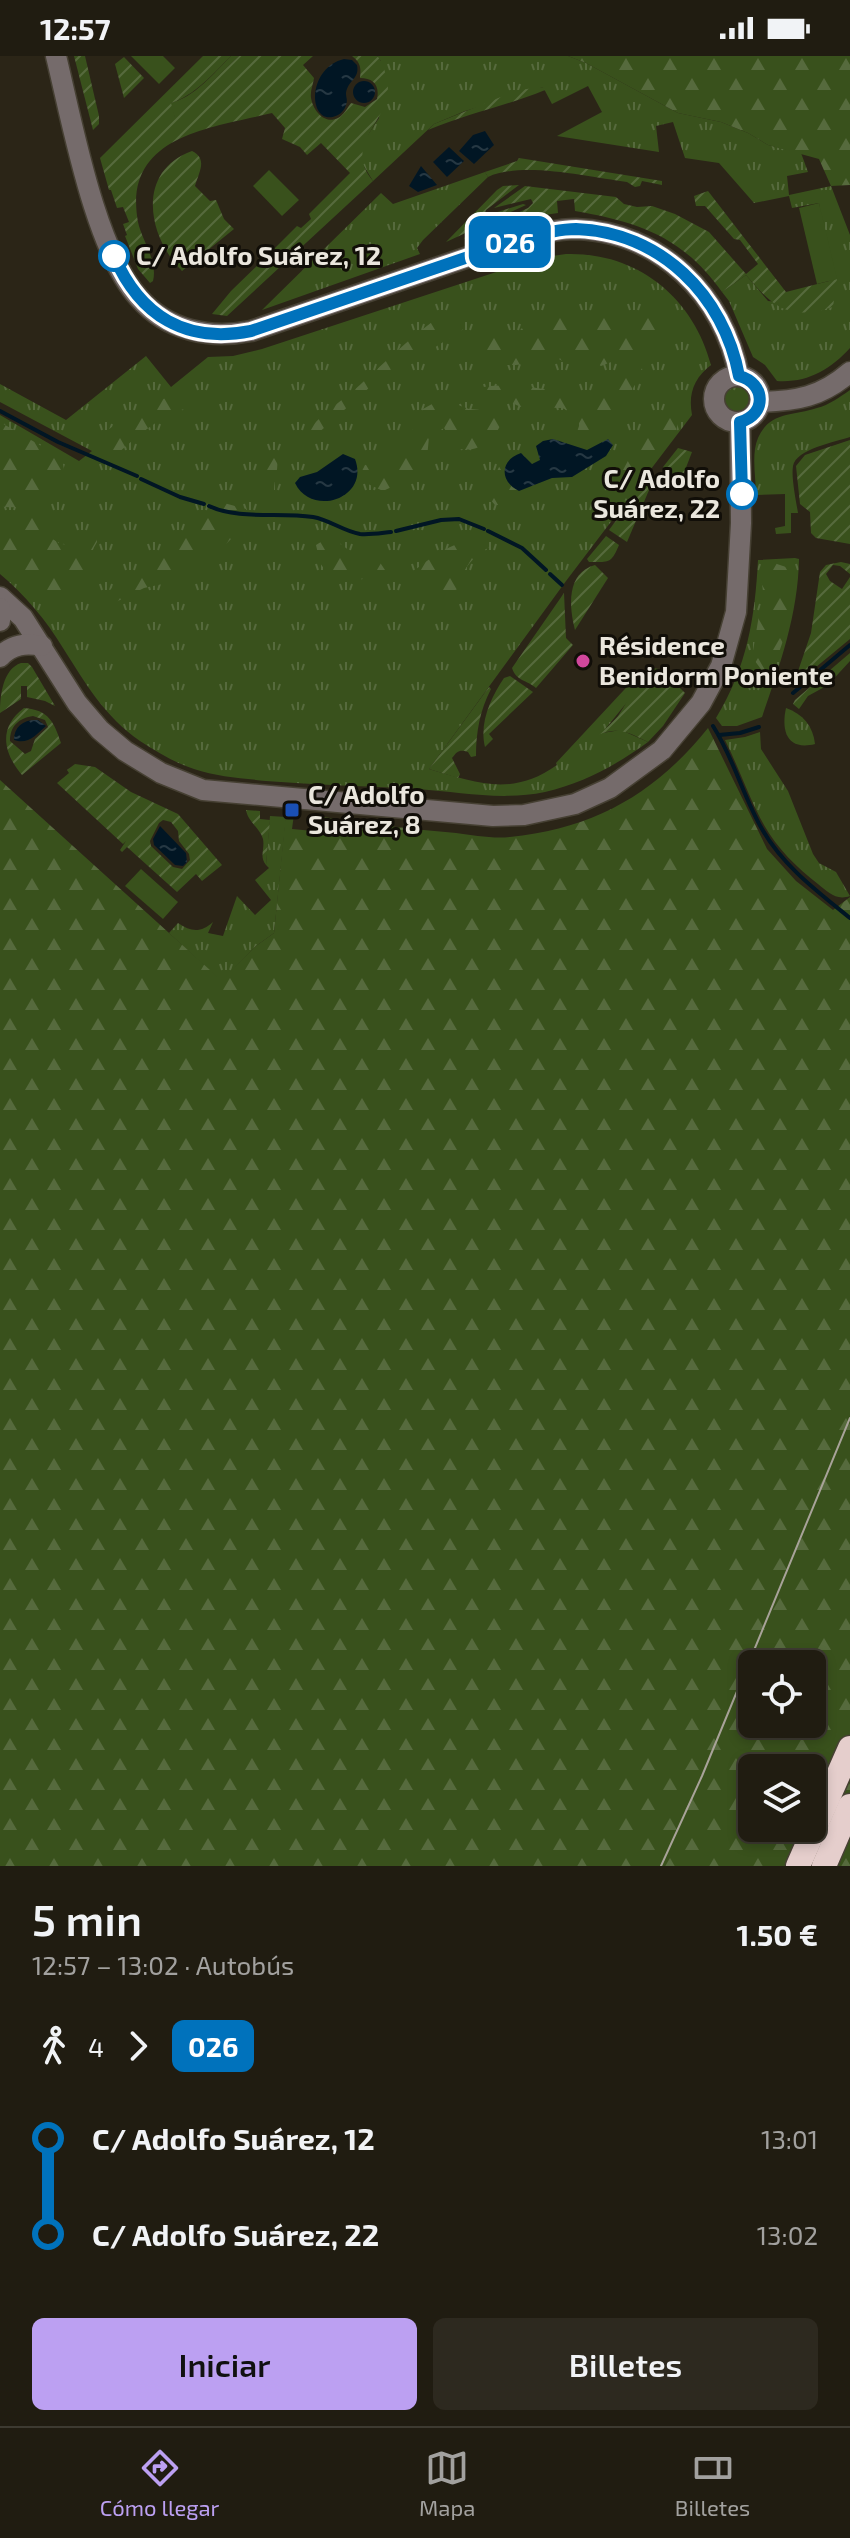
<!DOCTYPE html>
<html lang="es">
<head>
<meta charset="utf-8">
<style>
	:root { --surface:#201c11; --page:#2d291f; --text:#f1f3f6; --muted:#a2a19f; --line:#3d3a31; --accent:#bca0f2 }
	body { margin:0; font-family:"Exo 2",sans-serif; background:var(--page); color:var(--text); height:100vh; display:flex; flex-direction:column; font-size:30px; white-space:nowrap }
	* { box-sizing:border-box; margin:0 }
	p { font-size:26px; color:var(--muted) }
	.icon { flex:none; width:44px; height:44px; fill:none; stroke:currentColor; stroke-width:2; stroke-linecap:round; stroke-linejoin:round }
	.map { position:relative; height:1810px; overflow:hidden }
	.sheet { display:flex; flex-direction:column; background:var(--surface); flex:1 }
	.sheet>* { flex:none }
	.badge { padding:0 16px; border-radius:12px; font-size:28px; line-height:52px }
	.fabs { position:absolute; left:738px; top:1594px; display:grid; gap:16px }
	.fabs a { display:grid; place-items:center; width:88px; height:88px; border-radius:12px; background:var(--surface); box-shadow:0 4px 12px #0003,0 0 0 2px var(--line); font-size:40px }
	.map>.badge { position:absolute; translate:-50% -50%; box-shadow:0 0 0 4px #fff }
	.legs { display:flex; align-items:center; gap:12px; height:88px; padding:0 32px; font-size:26px }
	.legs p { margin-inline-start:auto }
	.overview { display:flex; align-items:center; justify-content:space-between; height:136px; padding:0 32px }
	h1 { font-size:44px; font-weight:600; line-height:60px }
	.cta { display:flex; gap:16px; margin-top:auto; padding:16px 32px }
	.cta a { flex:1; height:92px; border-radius:12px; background:var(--accent); color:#111; font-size:32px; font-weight:600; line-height:92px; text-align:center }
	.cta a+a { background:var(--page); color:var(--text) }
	ul { padding:0 32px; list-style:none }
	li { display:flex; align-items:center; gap:28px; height:96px; font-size:30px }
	li i { display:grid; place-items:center; width:12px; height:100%; margin:0 10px; background:currentColor }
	li i::after { content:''; width:20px; height:20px; margin:-10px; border:6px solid; border-radius:50%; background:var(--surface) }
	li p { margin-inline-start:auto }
	li:first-child i { background:linear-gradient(#0000 50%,currentColor 0) }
	li:last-child i { background:linear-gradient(currentColor 50%,#0000 0) }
	.status { display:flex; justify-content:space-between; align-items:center; height:56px; padding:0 40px; background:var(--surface); direction:ltr }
	.status svg { height:22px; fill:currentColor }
	.menu { display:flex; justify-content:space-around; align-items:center; height:112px; border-top:2px solid var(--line); background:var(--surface); font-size:22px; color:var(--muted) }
	.menu a { display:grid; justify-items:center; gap:4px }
	.menu .selected { color:var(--accent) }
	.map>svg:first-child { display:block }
	.grass { fill:url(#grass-tufts) }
	.forest { fill:url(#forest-firs); fill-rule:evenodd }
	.garden { fill:url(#garden-furrows); fill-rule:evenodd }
	.pitch { fill:#39511c }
	.water { fill:url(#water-ripples) }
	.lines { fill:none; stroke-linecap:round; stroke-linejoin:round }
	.stream { stroke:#011624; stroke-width:4 }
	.minor-casing { stroke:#464033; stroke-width:23 }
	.highway-casing { stroke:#464033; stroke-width:27 }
	.minor { stroke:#756b6b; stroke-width:20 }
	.highway { stroke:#e5cecc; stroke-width:24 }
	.tram { stroke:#a8a399; stroke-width:2 }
	.line-1-casing { stroke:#fff; stroke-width:18 }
	.line-1 { stroke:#0072bc; stroke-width:12 }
	.stop-1-dot { fill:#fff; stroke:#0072bc; stroke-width:4 }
	.hotel-dot { fill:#d1479c; stroke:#110e08; stroke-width:3 }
	.transit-dot { fill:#1a4fb4; stroke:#110e08; stroke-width:3 }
	.labels { text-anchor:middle; stroke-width:6; stroke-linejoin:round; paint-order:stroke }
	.stop-label { font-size:26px; font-weight:bold; fill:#eae6dd; stroke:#110e08; text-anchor:start }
	.poi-label { font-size:26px; font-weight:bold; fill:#eae6dd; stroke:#110e08; text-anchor:start }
</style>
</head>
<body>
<div class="status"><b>12:57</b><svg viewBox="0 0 49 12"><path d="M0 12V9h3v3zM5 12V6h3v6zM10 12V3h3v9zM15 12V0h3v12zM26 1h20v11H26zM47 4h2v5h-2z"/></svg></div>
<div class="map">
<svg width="850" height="1810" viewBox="0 0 850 1810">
	<defs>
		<pattern id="grass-tufts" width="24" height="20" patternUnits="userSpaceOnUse" patternTransform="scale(2)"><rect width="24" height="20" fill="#39511c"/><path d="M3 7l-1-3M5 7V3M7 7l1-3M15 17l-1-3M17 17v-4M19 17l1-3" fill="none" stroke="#566a3d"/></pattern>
		<pattern id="forest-firs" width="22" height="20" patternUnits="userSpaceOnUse" patternTransform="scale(2)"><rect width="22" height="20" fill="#39511c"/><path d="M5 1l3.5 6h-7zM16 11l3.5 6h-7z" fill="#566a3d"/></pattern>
		<pattern id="garden-furrows" width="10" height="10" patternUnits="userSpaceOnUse" patternTransform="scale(2)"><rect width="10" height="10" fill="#39511c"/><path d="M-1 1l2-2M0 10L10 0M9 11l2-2" fill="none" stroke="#566a3d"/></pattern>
		<pattern id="water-ripples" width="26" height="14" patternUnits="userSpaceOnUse" patternTransform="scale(2)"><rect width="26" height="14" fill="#011624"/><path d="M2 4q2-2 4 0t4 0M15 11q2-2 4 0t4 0" fill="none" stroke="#263843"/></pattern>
	</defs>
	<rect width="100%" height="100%" fill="#2b2517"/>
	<g class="grass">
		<path d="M 231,0 L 239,0 L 175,62 L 170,47 C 194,42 214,17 231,0 Z"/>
		<path d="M 377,0 L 568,0 L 586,7 L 678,57 L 721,66 L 748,77 L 768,89 L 801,97 L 808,116 L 787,120 L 789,139 L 831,130 L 850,179 L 850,292 C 830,314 807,327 777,325 L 765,309 L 753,301 L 729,245 L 722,236 L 746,219 L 768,245 L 833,251 L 819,147 L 792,152 L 789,140 L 754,147 L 719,107 L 685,102 L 673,66 L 656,70 L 659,96 L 557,80 L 602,56 L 588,30 L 552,48 L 543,31 L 465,55 L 434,68 L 373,125 L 362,107 L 361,94 L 364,85 L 379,62 L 381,5 Z"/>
		<polygon points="485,116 488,121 423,184 417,192 420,198 262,254 381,137 393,148"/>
		<path d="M 566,198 C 637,196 693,241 711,309 C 694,322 688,338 692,359 L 566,525 L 429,713 C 477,727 512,741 557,709 L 556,707 L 637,620 C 646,613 654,609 664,616 L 650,618 L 602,677 L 621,674 L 648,686 C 616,709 584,727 545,736 C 502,745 460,736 418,733 C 367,730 316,729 266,725 C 242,722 217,721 194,713 C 175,707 157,696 140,685 C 104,660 86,628 63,592 C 46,564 25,539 0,518 L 0,359 L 79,405 L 92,395 L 0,346 L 0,328 L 66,364 L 146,300 L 171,331 L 208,301 L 233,300 L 262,293 L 539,202 Z"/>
		<circle cx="737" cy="344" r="13"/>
		<path d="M 850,334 L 850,381 C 835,386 796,393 793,410 C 791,421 796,445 798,457 L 791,457 L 791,477 L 776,478 L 775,472 L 785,470 L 785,438 L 756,439 C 756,422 751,398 758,382 C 770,355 793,360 817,352 C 829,349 840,341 850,334 Z"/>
		<path d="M 795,502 L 799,503 C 798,558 780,609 762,661 L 737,670 L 722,670 L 716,662 C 747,611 755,562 758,504 Z"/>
		<path d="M 786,652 C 803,658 813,670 815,688 C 787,695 781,675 786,652 Z"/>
		<path d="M 760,676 L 761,693 L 788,735 L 813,798 L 819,807 L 836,816 L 850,840 C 836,845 828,836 818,828 C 797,812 777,792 764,769 C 749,742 739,712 725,684 L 745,681 Z"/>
		<path d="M 270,760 L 286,761 L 274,877 L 256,890 L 221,925 L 169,877 L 178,867 C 191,876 201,877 213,866 L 208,877 L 223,880 L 237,840 L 255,859 L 271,844 L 255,824 L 269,812 L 266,809 Z"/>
	</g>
	<g class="forest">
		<polygon points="568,0 850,0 850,129 831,130 819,103 768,89 748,77 721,66 678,57 586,7"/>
		<path d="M 659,250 L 669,268 L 657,288 L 601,310 L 588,302 L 567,308 L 554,300 C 525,309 510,313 481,304 L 481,285 C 492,274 500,276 515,280 L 529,264 L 570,257 L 596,257 L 614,264 L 630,264 L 647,252 Z"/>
		<path d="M 454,256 L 465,263 L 465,272 L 423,299 L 388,315 L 316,379 L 302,387 C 307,366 346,343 362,327 C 385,306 407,285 432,266 C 438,262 447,259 454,256 Z"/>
		<path d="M 632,309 L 642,312 L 643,321 C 631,330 631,338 626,350 C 619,368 604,379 587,387 L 575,382 L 579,370 L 579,359 L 562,352 L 521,351 L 503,343 L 480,342 L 473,334 C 490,326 533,330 552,335 C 563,338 573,343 584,347 L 598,342 L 611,342 C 620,331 622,318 632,309 Z"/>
		<path d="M 172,340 L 187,348 L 184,353 C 158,361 134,383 114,401 L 99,400 L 95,384 C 123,362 139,350 172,340 Z"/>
		<path d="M 432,348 L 458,349 L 469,353 L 493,355 L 503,363 C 497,381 481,397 460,393 L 444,372 L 429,381 L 427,402 L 400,427 L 383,435 L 368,428 L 360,419 L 365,409 L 397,403 L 403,398 C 401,383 413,374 423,363 L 423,353 Z"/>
		<polygon points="668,355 679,362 675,380 642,421 646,427 632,445 617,444 613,434 617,425 653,359"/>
		<path d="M 0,366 L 62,402 L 64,414 C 48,436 30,457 0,450 Z"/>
		<path d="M 266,397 L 276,398 C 280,412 274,421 274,435 L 267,442 L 262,432 L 267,409 Z"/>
		<path d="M 500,409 L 509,410 L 515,427 L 523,436 C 515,446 507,449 495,449 L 489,442 L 494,421 Z"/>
		<polygon points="224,447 246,453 247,467 225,489 167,527 144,532 114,547 106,538 116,528 157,505 181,487 203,461"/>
		<path d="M 33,460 L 44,466 L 49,481 L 61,488 L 71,489 L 84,478 L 95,474 L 97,486 C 88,501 88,510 96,524 C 88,531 80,540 69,542 C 46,547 16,521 0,507 L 0,483 Z"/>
		<path d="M 329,481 C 349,492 355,503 379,505 L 385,514 L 378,524 L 363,523 L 345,526 L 330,521 L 320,507 L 316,489 Z"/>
		<path d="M 484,482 L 489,491 C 471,503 463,511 460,532 C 441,540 425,543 411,528 L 411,517 C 434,499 455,484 484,482 Z"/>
		<polygon points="771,506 789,512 795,529 785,579 777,602 763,616 752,601 763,535 760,515"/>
		<path d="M 708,672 L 767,793 L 796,825 L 833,854 L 850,841 L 850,1810 L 0,1810 L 0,724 L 221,924 L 256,890 L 274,877 L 286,756 L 294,758 L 292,773 L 313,775 L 316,760 C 362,767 409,773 456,777 C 473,779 493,783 510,781 C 595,772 655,738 708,672 ZM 752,1608 L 812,1608 L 812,1668 L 752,1668 ZM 752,1712 L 812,1712 L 812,1772 L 752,1772 Z"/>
	</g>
	<g class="garden">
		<polygon points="74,0 85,0 99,60 99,68 93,74"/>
		<path d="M 203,0 L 231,0 C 214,17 194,40 171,47 L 175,61 L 239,0 L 313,0 L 303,9 L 314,22 C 313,29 310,35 311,42 C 313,54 324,69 338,62 C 344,59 347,52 351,47 L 365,51 L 377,43 C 380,29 373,22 360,22 C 361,12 361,7 352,0 L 377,0 C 382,5 383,9 385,16 C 402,62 338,83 373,125 L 227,260 L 212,258 L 231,235 L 264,203 L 268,208 L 276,200 L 272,195 L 297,170 L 301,172 L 311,163 L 309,158 L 350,117 L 321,87 L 307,99 L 300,91 L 282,83 L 285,72 L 272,57 C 211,72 122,79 138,166 C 142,185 158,205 153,225 L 150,227 L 138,213 L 125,180 L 127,179 L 123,168 L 129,166 L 123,151 L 117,152 L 111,134 L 109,134 L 100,102 Z"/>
		<polygon points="124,1 144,22 124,42 115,8"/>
		<path d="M 544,31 L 545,34 C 506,50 466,58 428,74 L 434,68 L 518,34 Z"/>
		<path d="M 192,95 C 208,103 199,116 195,130 L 210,145 L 216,144 L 224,163 L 234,173 L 182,215 C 147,180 136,115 192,95 Z"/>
		<path d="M 519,102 L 662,125 L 662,129 L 642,125 L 640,130 L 635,131 L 627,126 C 589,121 522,105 488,121 L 485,116 L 517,105 Z"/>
		<polygon points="519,129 486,154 485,157 488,159 523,148 526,149 446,186 497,134 503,130"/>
		<path d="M 525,130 L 616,141 L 624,148 L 637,151 L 652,150 L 675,158 L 709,176 L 746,218 L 758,208 L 740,184 L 734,183 L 705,150 L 696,150 L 694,140 L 708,135 L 786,236 L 837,223 L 833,251 C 788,265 774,252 746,219 L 722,236 C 683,181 639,166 575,155 L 574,143 L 557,145 L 558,157 L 531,161 L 464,183 L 465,181 L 528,152 L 533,147 L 531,143 L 494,152 Z"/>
		<polygon points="850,384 850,488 816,482 811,477 810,456 800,448 796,410 805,399"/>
		<polygon points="678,392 692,396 682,422 664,414 663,411"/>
		<polygon points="646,425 652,427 627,486 609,474"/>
		<path d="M 606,480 L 619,489 C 611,508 609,506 589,506 L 587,503 Z"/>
		<polygon points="841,506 850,508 850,518 840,510 833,509 826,518 830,525 842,533 850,521 850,583 793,630 811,577 820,516 826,509"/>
		<path d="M 595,509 L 608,522 L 575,574 C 569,551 566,517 595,509 Z"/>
		<path d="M 564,537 L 566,582 L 573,589 L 536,632 C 527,624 516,625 512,612 Z"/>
		<polygon points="850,597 850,605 828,629 808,640 799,653 793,648 795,644"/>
		<path d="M 21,607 L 28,607 L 32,611 L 55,650 L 45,645 L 27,641 L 27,630 L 21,630 L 21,643 L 0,657 C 0,639 3,613 21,607 Z"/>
		<path d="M 664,616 L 685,637 L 663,670 L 648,686 C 629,677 619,670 598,679 C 605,673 612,667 618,660 C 633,639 634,620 664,616 Z"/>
		<path d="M 510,620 L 533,636 L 489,678 L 493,683 L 485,691 C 479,667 491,641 504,622 Z"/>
		<path d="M 489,631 L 491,633 C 480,654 476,676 476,700 L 471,701 L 468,696 C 460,693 457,695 452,702 L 460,718 L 458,722 L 429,713 Z"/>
		<path d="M 24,652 C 49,654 54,666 61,687 L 22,719 C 1,694 0,670 24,652 ZM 33,660 L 45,664 L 48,671 L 35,683 L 31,695 L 25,698 L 10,685 C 10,670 19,662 33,660 Z"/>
		<path d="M 75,708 L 95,711 L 131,736 L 178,758 L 222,809 L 202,825 L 196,818 L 177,836 L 127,791 L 122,796 L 120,794 L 126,785 L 123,788 L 57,727 L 69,717 L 67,714 ZM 163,764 L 171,766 L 178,775 L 179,785 L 189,798 L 190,804 L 182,813 L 173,811 L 151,790 L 150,785 L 159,767 Z"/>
		<path d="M 246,754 L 260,755 L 260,763 L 270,764 L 266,809 C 259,800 265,794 263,783 C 260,772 248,766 246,754 Z"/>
	</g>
	<g class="pitch">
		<polygon points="131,0 163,0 175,12 159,28"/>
		<polygon points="269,114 299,144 282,160 253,130"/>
		<polygon points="819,147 837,223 817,228 799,152"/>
		<polygon points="141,813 178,846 163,863 125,830"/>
	</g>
	<g class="water">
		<path d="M 344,3 L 352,4 L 357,9 C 360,23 348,24 346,37 C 346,42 348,44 346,49 C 345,53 342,57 338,59 C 309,74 304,13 344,3 Z"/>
		<circle cx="364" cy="36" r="11"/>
		<polygon points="485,75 494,89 474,108 459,95 473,79"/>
		<polygon points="449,91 464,105 447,121 433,106"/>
		<polygon points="421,110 437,129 418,136 409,130"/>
		<path d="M 553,383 L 587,394 L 608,383 L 613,389 L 606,400 L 572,421 L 552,422 L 519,435 C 499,425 500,404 521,397 L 532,408 L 540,404 L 536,390 L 543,385 Z"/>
		<path d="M 343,398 L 355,403 C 370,442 312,462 295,427 L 300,421 L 317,416 Z"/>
		<path d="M 38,664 L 46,670 C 36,679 28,689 14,684 C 14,670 24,663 38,664 Z"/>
		<polygon points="160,770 186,797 187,806 183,810 175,809 154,789 153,783"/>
	</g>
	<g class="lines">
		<g class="stream">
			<polyline points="0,355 58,386 137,420"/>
			<polyline points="141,423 180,441 204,448"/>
			<path d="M 209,450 C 239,464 279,456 313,461 C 330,464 343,475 360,478 C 369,479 381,477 391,476"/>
			<polyline points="396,475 441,464 459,463 484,473"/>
			<polyline points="488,475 522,492 546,514"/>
			<polyline points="550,518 562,529"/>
			<polyline points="793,637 850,589"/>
			<path d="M 713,670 C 734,703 743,740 762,773 C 783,810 818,836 850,862"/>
			<polyline points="719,679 740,677 759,671"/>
		</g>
		<g class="minor-casing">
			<g id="minor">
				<path d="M 56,0 C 72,65 95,194 139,242 C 168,275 210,283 251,275 L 521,183 C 539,178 557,173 576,173 C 660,176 724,239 739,320"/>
				<circle cx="737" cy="343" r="23"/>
				<path d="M 760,346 C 797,345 821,341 850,316"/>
				<polyline points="0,541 23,562 77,647 100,674 125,695 161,717 203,734 493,760 524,759 575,748 610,732 662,694 701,647 721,610 736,556 741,467 740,366"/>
				<polyline points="0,552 0,565"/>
				<path d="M 0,601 C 12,588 26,587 42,590"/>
			</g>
		</g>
		<g class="highway-casing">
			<g id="highway">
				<polyline points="798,1810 850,1692"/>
				<polyline points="824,1810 850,1750"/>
			</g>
		</g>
		<use href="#minor" class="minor"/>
		<use href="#highway" class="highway"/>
		<polyline class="tram" points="661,1810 702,1720 850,1362"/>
	</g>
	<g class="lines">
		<g class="line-1-casing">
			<path id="line-1" d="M 114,200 C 140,260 186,288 251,275 L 521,183 C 539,178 558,173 576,173 C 660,176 724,239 739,320 C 766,327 767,359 740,366 L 742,438"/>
		</g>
		<use href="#line-1" class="line-1"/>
	</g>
	<g class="stop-1-dot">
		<circle cx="114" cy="200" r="14"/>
		<circle cx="742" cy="438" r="14"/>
	</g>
	<circle class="hotel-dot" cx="583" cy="605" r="8"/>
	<rect class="transit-dot" x="284" y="746" width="16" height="16" rx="4"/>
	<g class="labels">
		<g class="stop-label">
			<text x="136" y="209">C/ Adolfo Suárez, 12</text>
			<text x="720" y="432" text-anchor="end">C/ Adolfo<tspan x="720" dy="30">Suárez, 22</tspan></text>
		</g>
		<g class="poi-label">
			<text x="599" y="599">Résidence<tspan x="599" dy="30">Benidorm Poniente</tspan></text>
			<text x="308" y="748">C/ Adolfo<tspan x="308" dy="30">Suárez, 8</tspan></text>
		</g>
	</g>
</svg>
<div class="fabs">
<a><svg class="icon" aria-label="locate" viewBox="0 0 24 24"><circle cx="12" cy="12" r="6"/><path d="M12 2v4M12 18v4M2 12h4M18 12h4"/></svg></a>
<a><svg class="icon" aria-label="layers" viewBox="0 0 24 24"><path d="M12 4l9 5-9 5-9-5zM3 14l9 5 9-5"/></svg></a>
</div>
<b class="badge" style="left:510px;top:186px;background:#0072bc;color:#fff">026</b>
</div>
<section class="sheet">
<div class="overview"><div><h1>5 min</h1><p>12:57 – 13:02 · Autobús</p></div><b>1.50 €</b></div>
<div class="legs"><svg class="icon" aria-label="walk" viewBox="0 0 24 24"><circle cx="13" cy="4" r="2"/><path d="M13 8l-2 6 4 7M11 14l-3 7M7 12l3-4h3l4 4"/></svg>4<svg class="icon" aria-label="forward" viewBox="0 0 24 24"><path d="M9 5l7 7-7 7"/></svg><b class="badge" style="background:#0072bc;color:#fff">026</b></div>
<ul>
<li><i style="color:#0072bc"></i><b>C/ Adolfo Suárez, 12</b><p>13:01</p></li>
<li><i style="color:#0072bc"></i><b>C/ Adolfo Suárez, 22</b><p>13:02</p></li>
</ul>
<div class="cta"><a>Iniciar</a><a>Billetes</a></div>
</section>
<nav class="menu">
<a class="selected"><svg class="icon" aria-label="directions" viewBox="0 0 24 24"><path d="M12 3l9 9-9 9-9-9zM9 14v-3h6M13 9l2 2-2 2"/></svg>Cómo llegar</a>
<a><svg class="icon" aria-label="map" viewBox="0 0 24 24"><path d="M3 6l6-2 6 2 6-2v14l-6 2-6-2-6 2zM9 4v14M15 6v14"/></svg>Mapa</a>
<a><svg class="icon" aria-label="tickets" viewBox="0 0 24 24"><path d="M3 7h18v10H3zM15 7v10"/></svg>Billetes</a>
</nav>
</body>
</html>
